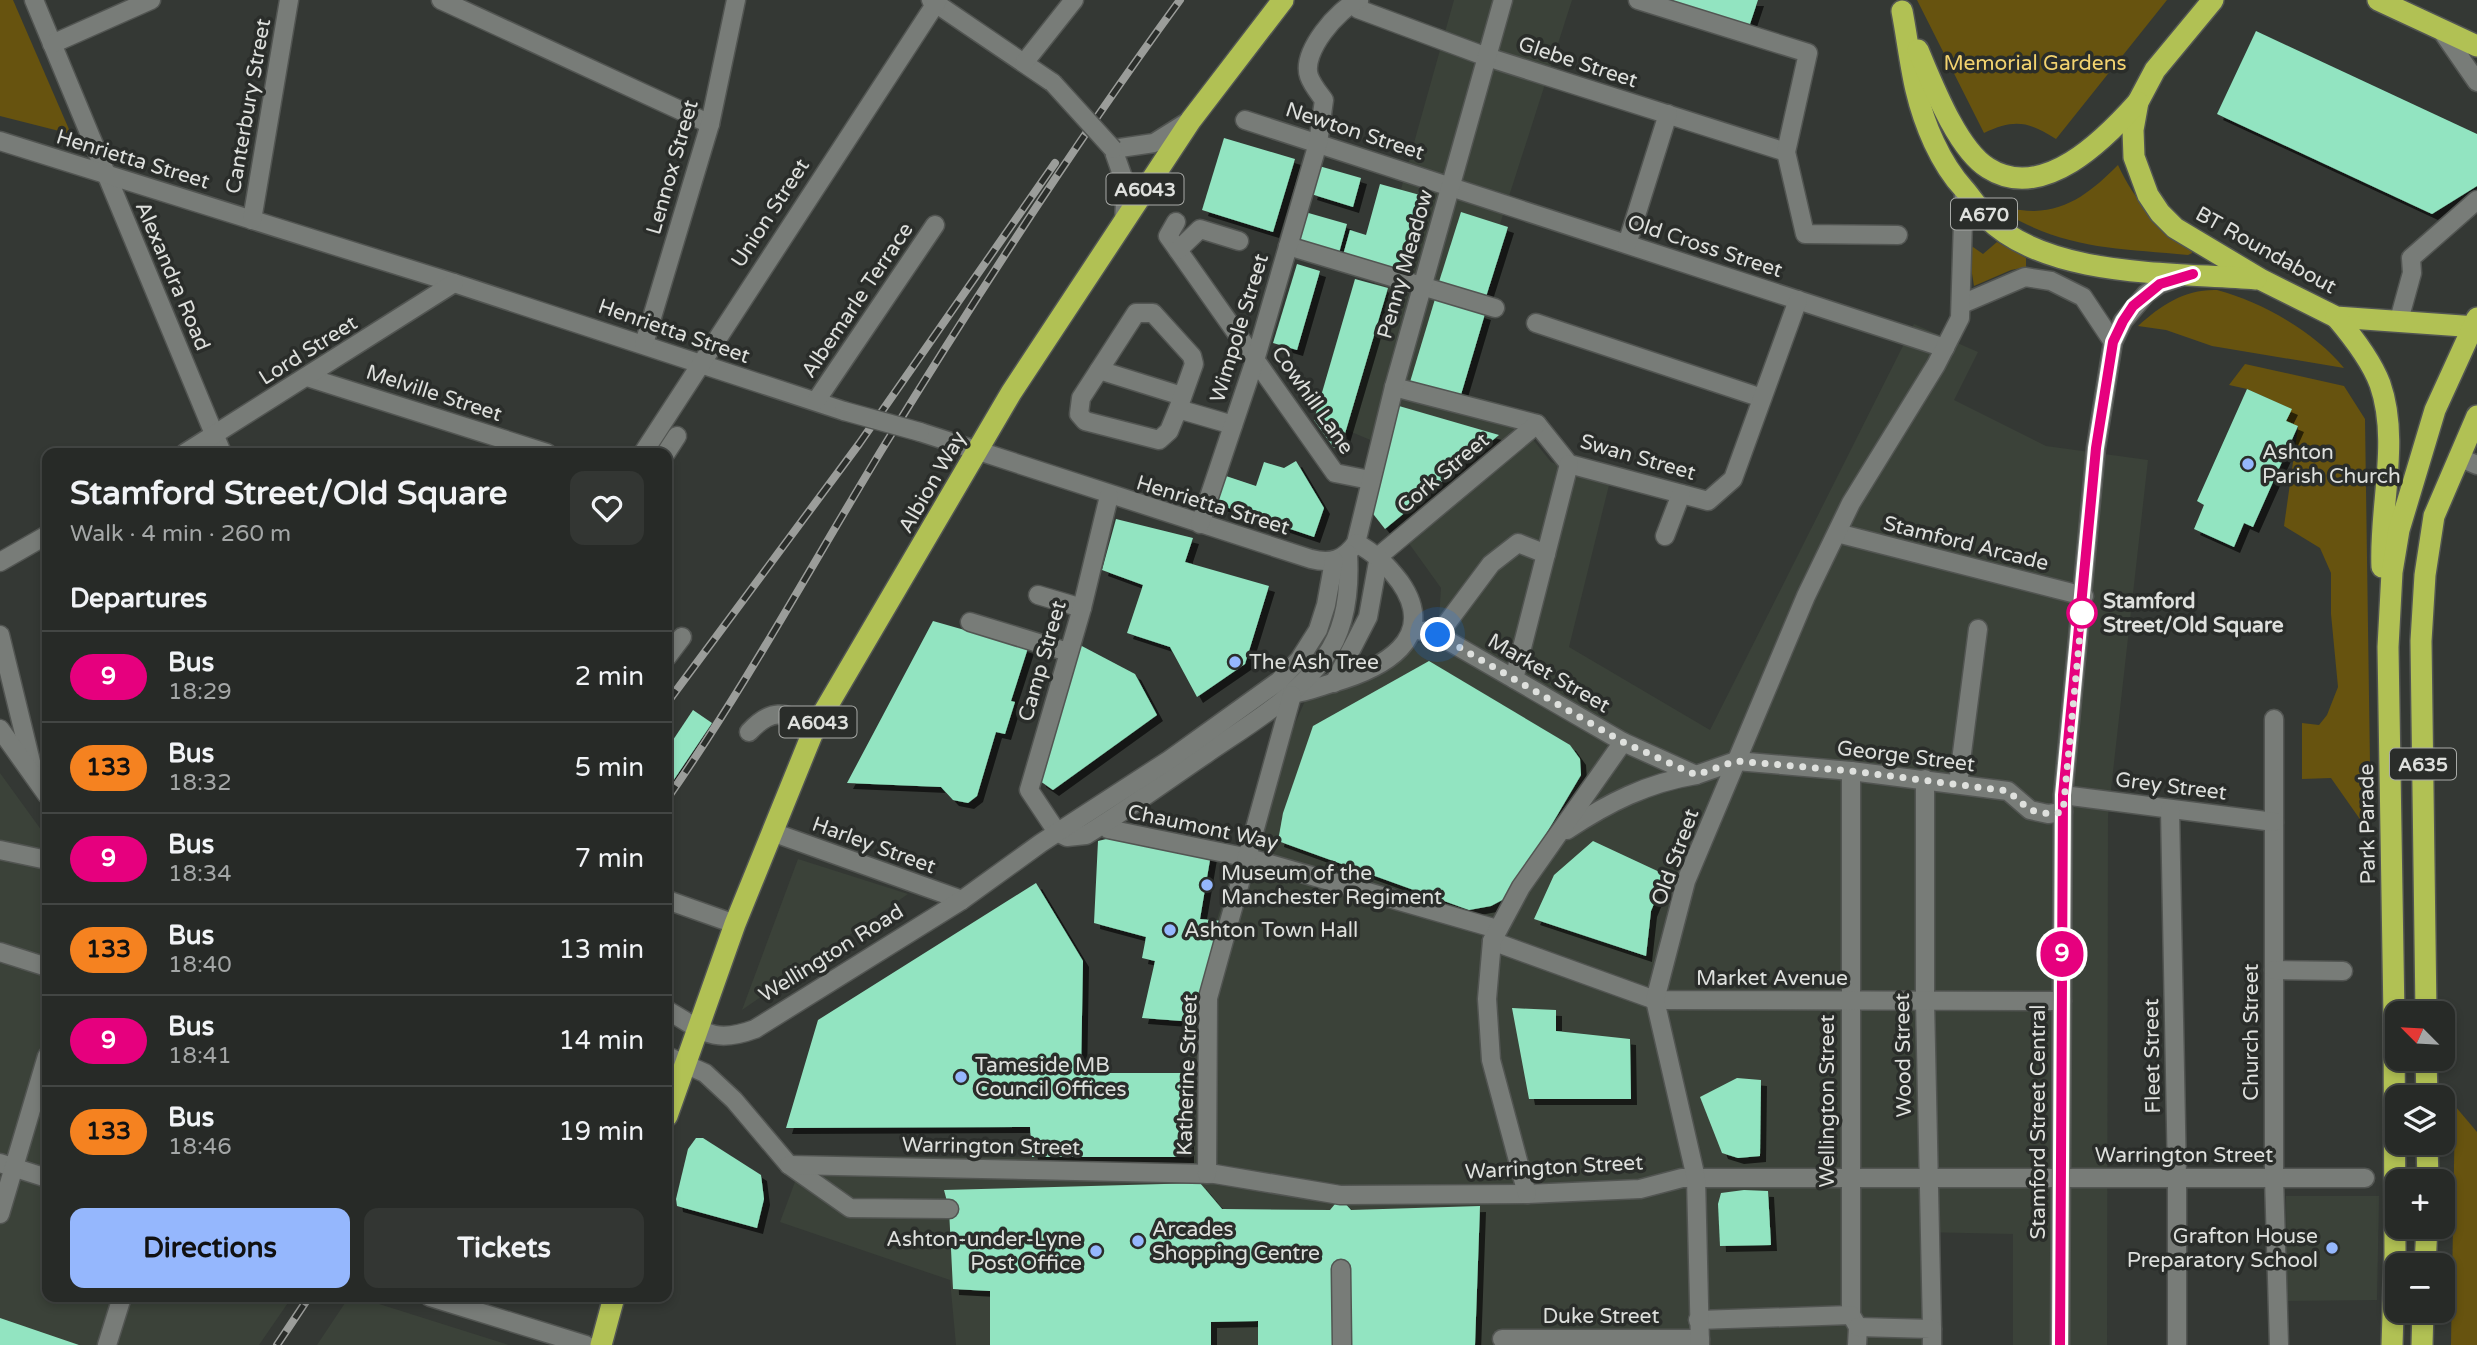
<!DOCTYPE html>
<html lang="en">
<head>
<meta charset="utf-8">
<style>
	:root { --surface:#272a27; --page:#333633; --text:#f1f3f6; --muted:#a4a7a7; --line:#434644; --accent:#95b7fd }
	body { margin:0; font-family:"Varela Round",sans-serif; background:var(--page); color:var(--text); height:100vh; display:flex; flex-direction:column; font-size:26px; white-space:nowrap }
	* { box-sizing:border-box; margin:0 }
	p { font-size:23px; color:var(--muted) }
	.icon { flex:none; width:38px; height:38px; fill:none; stroke:currentColor; stroke-width:2; stroke-linecap:round; stroke-linejoin:round }
	.map { position:relative; flex:1; overflow:hidden }
	.panel { position:absolute; left:42px; top:448px; width:630px; height:854px; display:flex; flex-direction:column; background:var(--surface); border-radius:14px; box-shadow:0 4px 10px #0003,0 0 0 2px var(--line) }
	.panel>* { flex:none }
	.badge { padding:0 14px; border-radius:23px; font-size:24px; line-height:46px }
	.needle { width:46px; rotate:294deg }
	.tools { position:absolute; left:2385px; top:1001px; display:grid; gap:14px }
	.tools a { display:grid; place-items:center; width:70px; height:70px; border-radius:14px; background:var(--surface); box-shadow:0 4px 10px #0003,0 0 0 2px var(--line); font-size:35px }
	.you { position:absolute; width:35px; height:35px; margin:-18px; border:5px solid #fff; border-radius:50%; background:#1a73e8; box-shadow:0 0 0 10px #1a73e833 }
	.map>.badge { position:absolute; translate:-50% -50%; box-shadow:0 0 0 4px #fff }
	h2 { padding:0 28px; font-size:26px; line-height:63px }
	.round { display:grid; place-items:center; flex:none; width:74px; height:74px; border-radius:14px; background:var(--page) }
	.summary { display:flex; align-items:center; justify-content:space-between; height:119px; padding:0 28px }
	h1 { font-size:33px; font-weight:700; line-height:52px }
	.action { display:flex; gap:14px; margin-top:auto; padding:14px 28px }
	.action a { flex:1; height:80px; border-radius:14px; background:var(--accent); color:#111; font-size:28px; font-weight:700; line-height:80px; text-align:center }
	.action a+a { background:var(--page); color:var(--text) }
	ul { padding:0; list-style:none }
	li { display:flex; align-items:center; gap:21px; height:91px; padding:0 28px; border-top:2px solid var(--line) }
	li div { flex:1 }
	li b { display:block; font-size:26px }
	li em { font-style:normal }
	li .badge { min-width:77px; font-weight:700; text-align:center }
	.map>svg:first-child { display:block }
	.built { fill:#3b4239 }
	.green { fill:#67530f }
	.building { fill:#92e4c1; filter:url(#shadow) }
	.lines { fill:none; stroke-linecap:round; stroke-linejoin:round }
	.minor-casing { stroke:#525552; stroke-width:21 }
	.highway-casing { stroke:#525552; stroke-width:24 }
	.minor { stroke:#787c78; stroke-width:18 }
	.highway { stroke:#b1c154; stroke-width:21 }
	.rail-casing { stroke:#9b9d9a; stroke-width:8 }
	.rail { stroke:#2a2d2a; stroke-width:5; stroke-dasharray:16; stroke-linecap:butt }
	.minor-bridge-casing { stroke:#525552; stroke-width:21; stroke-linecap:butt }
	.minor-bridge { stroke:#787c78; stroke-width:18 }
	.line-casing { stroke:#fff; stroke-width:16 }
	.line { stroke:#e6007e; stroke-width:10 }
	.walk { stroke:#dee0dd; stroke-width:7; stroke-dasharray:0 12.6 }
	.poi-dot { fill:#95b7fd; stroke:#2a2d2a; stroke-width:2.5 }
	.stop-dot { fill:#fff; stroke:#e6007e; stroke-width:3.5 }
	.labels { text-anchor:middle; stroke-width:7; stroke-linejoin:round; paint-order:stroke }
	.shield { fill:#2a2d2a; stroke:#a8aaa7; stroke-width:2 }
	.shield-label { font-size:19px; font-weight:bold; fill:#dee0dd }
	.street-label { font-size:21px; fill:#dee0dd; stroke:#2a2d2a }
	.park-label { font-size:21px; fill:#f2d26f; stroke:#2a2d2a }
	.poi-label { font-size:21px; fill:#dee0dd; stroke:#2a2d2a; text-anchor:start }
	.stop-label { font-size:21px; font-weight:bold; fill:#dee0dd; stroke:#2a2d2a; text-anchor:start }
</style>
</head>
<body>
<div class="map">
<svg width="2477" height="1345" viewBox="0 0 2477 1345">
	<defs>
		<filter id="shadow"><feDropShadow dx="6" dy="6" stdDeviation="0" flood-color="#0009"/></filter>
	</defs>
	<rect width="100%" height="100%" fill="#343834"/>
	<g class="built">
		<polygon points="1454,0 1572,0 1447,389 1505,405 1551,462 1609,485 1569,647 1710,730 1914,324 1978,352 1954,400 2046,446 2148,460 2108,816 2107,1345 2013,1345 2013,1234 1920,1232 1923,1345 956,1345 950,1280 780,1222 805,1155 1184,1159 1190,1008 1236,857 1305,701 1292,695 1438,635 1441,588 1382,506 1394,450 1335,425"/>
		<polygon points="0,773 42,831 47,833 47,1297 292,1297 259,1345 0,1345"/>
		<polygon points="798,859 908,894 742,1010"/>
		<polygon points="2286,1196 2379,1196 2377,1300 2287,1301"/>
		<polygon points="349,1297 357,1297 509,1345 317,1345"/>
	</g>
	<g class="green">
		<polygon points="0,0 13,0 71,134 0,116"/>
		<path d="M 1917,0 L 2167,0 L 2056,139 C 2028,121 2014,119 1984,133 Z"/>
		<path d="M 2118,165 C 2135,202 2158,226 2192,249 L 2192,253 L 2188,255 C 2118,248 2068,250 2005,213 L 2006,209 C 2016,209 2025,211 2034,211 C 2070,210 2094,189 2118,165 Z"/>
		<polygon points="1997,242 2026,258 2026,267 2011,270 1974,286 1968,249 1973,247 1983,254"/>
		<path d="M 2217,290 C 2262,302 2315,332 2344,368 L 2212,346 L 2166,330 L 2138,326 C 2161,305 2185,289 2217,290 Z"/>
		<polygon points="2245,364 2344,386 2365,419 2371,835 2331,778 2302,779 2302,723 2319,725 2327,715 2338,687 2331,614 2331,573 2320,548 2284,526 2298,427 2286,421 2291,409 2247,389 2229,385"/>
		<polygon points="2455,1106 2477,1132 2477,1345 2451,1345"/>
	</g>
	<g class="building">
		<polygon points="1649,0 1758,0 1747,33"/>
		<polygon points="2256,31 2477,134 2477,186 2432,214 2217,114"/>
		<polygon points="1224,138 1295,159 1273,232 1202,210"/>
		<polygon points="1319,166 1361,178 1353,207 1311,194"/>
		<polygon points="1380,184 1420,195 1399,270 1343,255 1350,230 1366,235"/>
		<polygon points="1305,212 1347,224 1339,253 1296,241"/>
		<polygon points="1461,212 1508,227 1485,300 1438,285"/>
		<polygon points="1297,264 1320,271 1297,350 1273,343"/>
		<polygon points="1355,279 1388,288 1341,447 1334,448 1314,420"/>
		<polygon points="1435,299 1485,314 1460,398 1410,382"/>
		<polygon points="2247,389 2292,409 2286,421 2298,426 2253,527 2244,523 2234,547 2194,529 2204,505 2197,501"/>
		<polygon points="1399,406 1499,435 1385,529 1370,510"/>
		<polygon points="1296,461 1324,508 1314,537 1217,504 1226,476 1256,486 1264,462 1284,468"/>
		<polygon points="1116,519 1193,538 1185,562 1269,586 1245,664 1197,697 1170,647 1127,633 1143,585 1102,570"/>
		<polygon points="933,621 1028,648 1011,701 1015,702 1005,734 996,732 977,796 968,803 953,800 941,787 847,783"/>
		<polygon points="1078,644 1135,674 1157,715 1053,790 1040,781"/>
		<polygon points="1429,661 1570,745 1580,759 1581,775 1517,883 1506,898 1491,906 1469,910 1278,841 1283,813 1313,726"/>
		<polygon points="693,710 712,723 667,790 667,749"/>
		<polygon points="1119,836 1211,854 1200,919 1223,921 1195,1022 1142,1018 1155,961 1142,958 1146,937 1094,923 1098,841"/>
		<polygon points="1593,841 1666,875 1651,911 1646,956 1534,919 1554,875"/>
		<polygon points="1036,883 1083,961 1081,1073 1188,1073 1188,1157 1032,1157 1030,1127 786,1128 818,1020"/>
		<polygon points="1512,1008 1556,1010 1556,1031 1630,1039 1631,1099 1529,1099"/>
		<polygon points="1737,1078 1761,1080 1760,1156 1738,1158 1722,1153 1700,1097"/>
		<polygon points="696,1138 703,1138 761,1175 764,1199 757,1228 677,1206 676,1199 688,1149"/>
		<polygon points="1200,1183 1222,1209 1330,1210 1340,1198 1351,1210 1480,1206 1475,1345 1258,1345 1258,1321 1211,1322 1211,1345 990,1345 990,1291 953,1289 949,1209 944,1190"/>
		<polygon points="1744,1190 1768,1191 1771,1245 1720,1246 1718,1204 1721,1193"/>
		<polygon points="0,1318 79,1345 0,1345"/>
	</g>
	<g class="lines">
		<g class="minor-casing">
			<g id="minor">
				<polyline points="34,0 222,453"/>
				<polyline points="441,0 710,124"/>
				<polyline points="931,0 1053,83"/>
				<polyline points="1359,0 1358,9 1487,57 1786,152"/>
				<polyline points="1638,0 1808,53 1786,152 1805,234 1898,235"/>
				<polyline points="2441,30 2477,82"/>
				<polyline points="52,44 151,0"/>
				<polyline points="1024,63 1074,0"/>
				<polyline points="1245,120 1945,348"/>
				<polyline points="0,141 454,283 844,411"/>
				<polyline points="252,220 289,0"/>
				<polyline points="1124,221 1126,186 1113,149 1154,143 1189,121"/>
				<polyline points="1176,222 1168,236 1335,473 1370,480"/>
				<polyline points="1627,244 1668,114"/>
				<polyline points="1288,246 1495,308"/>
				<polyline points="1178,250 1200,229 1239,241"/>
				<polyline points="1962,304 2025,277 2051,281 2083,297 2113,342"/>
				<polyline points="2399,320 2412,273 2411,258 2477,200"/>
				<polyline points="1536,323 1762,398"/>
				<polyline points="644,344 710,124 736,0"/>
				<polyline points="1099,370 1182,396"/>
				<polyline points="307,377 547,453"/>
				<polyline points="1394,387 1537,424 1569,464 1708,501 1733,479 1798,300"/>
				<polyline points="816,401 935,225"/>
				<polyline points="1178,409 1194,364 1192,356 1153,313 1136,313 1081,398 1079,414 1085,421 1159,440 1169,431 1178,409 1233,425"/>
				<path d="M 920,432 L 1311,559 C 1331,564 1344,560 1356,543 L 1394,387 L 1503,0"/>
				<polyline points="185,453 454,283"/>
				<polyline points="643,453 938,0"/>
				<polyline points="666,453 677,436"/>
				<polyline points="2458,457 2477,465"/>
				<path d="M 1200,524 L 1256,357 L 1318,143 L 1324,100 C 1319,93 1312,85 1309,76 C 1301,52 1338,9 1359,0"/>
				<polyline points="1837,533 2084,596"/>
				<polyline points="1665,536 1681,494"/>
				<polyline points="0,562 47,535"/>
				<polyline points="1038,595 1082,608"/>
				<polyline points="970,622 1068,652"/>
				<polyline points="1414,629 1438,635 1623,742 1696,775 1736,761 1851,771 2008,791 2030,810 2048,814 2063,812"/>
				<polyline points="0,635 34,774"/>
				<polyline points="1438,635 1491,564 1518,543 1546,554"/>
				<polyline points="667,657 682,637"/>
				<polyline points="1514,679 1569,464"/>
				<polyline points="1334,683 1368,617 1379,556 1537,424"/>
				<path d="M 1291,694 C 1304,693 1319,687 1332,683 C 1382,669 1440,639 1400,582 C 1387,565 1375,553 1356,543"/>
				<polyline points="2274,719 2274,1178 2279,1345"/>
				<polyline points="0,729 47,795"/>
				<path d="M 749,732 C 774,705 786,714 815,727"/>
				<polyline points="1851,771 1851,1315 1858,1327 1857,1345"/>
				<polyline points="1925,779 1925,1001 1932,1329"/>
				<polyline points="1958,784 1978,629"/>
				<polyline points="2063,795 2274,822"/>
				<polyline points="2170,809 2177,1178 2177,1345"/>
				<polyline points="1104,824 1108,829 1249,858 1497,929"/>
				<path d="M 1567,830 C 1608,803 1647,783 1696,775"/>
				<polyline points="772,832 962,900"/>
				<path d="M 1057,832 L 1067,837 L 1086,835 C 1127,810 1166,781 1206,754 C 1248,725 1294,699 1325,657 C 1347,627 1350,589 1348,554"/>
				<polyline points="1057,832 1029,790 1082,608 1109,496"/>
				<polyline points="0,850 47,860"/>
				<polyline points="670,901 735,924"/>
				<polyline points="1492,941 1655,1000 2062,1001"/>
				<polyline points="0,952 47,967"/>
				<polyline points="2274,970 2343,971"/>
				<path d="M 667,1010 C 702,1030 712,1045 755,1029 L 962,900 L 1041,843 L 1169,760 L 1279,681 L 1299,660 L 1318,630 L 1326,605 L 1334,561"/>
				<polyline points="667,1056 705,1073 734,1100 789,1165 850,1208 949,1209"/>
				<polyline points="0,1163 47,1178"/>
				<polyline points="789,1165 1215,1174 1340,1195 1527,1194 1640,1189 1682,1178 2365,1178"/>
				<polyline points="1207,1174 1208,998 1292,695"/>
				<polyline points="1527,1194 1491,1060 1487,999 1492,941 1521,887 1623,742"/>
				<polyline points="0,1214 47,1056"/>
				<polyline points="1341,1269 1342,1345"/>
				<polyline points="430,1297 586,1345"/>
				<polyline points="1698,1320 1851,1315"/>
				<polyline points="1858,1327 1932,1329 1932,1345"/>
				<polyline points="1502,1339 1700,1339"/>
				<polyline points="107,1345 122,1297"/>
				<polyline points="1700,1345 1696,1178 1655,1000 1686,881 1806,596 1851,503 1936,365 1960,318 1964,189"/>
				<polyline points="2060,1345 2063,795 2096,448 2113,342 2123,321 2146,294 2160,284 2183,276"/>
			</g>
		</g>
		<g class="highway-casing">
			<g id="highway">
				<polyline points="2213,0 2155,70 2138,102 2133,130 2134,157 2148,195 2160,213 2175,228 2262,280 2336,317 2477,327"/>
				<polyline points="2378,0 2477,46"/>
				<path d="M 1902,11 C 1907,37 1910,64 1916,90 C 1924,124 1940,163 1964,189 C 1972,198 1979,210 1987,218 C 2049,279 2175,272 2256,279"/>
				<path d="M 1918,50 C 1932,83 1957,149 1988,168 C 2043,203 2105,139 2138,102"/>
				<path d="M 2336,317 C 2353,337 2371,360 2380,384 C 2400,441 2379,508 2382,567"/>
				<polyline points="2426,1013 2421,641 2425,575 2434,516 2477,416"/>
				<polyline points="2426,1059 2427,1097"/>
				<polyline points="667,1116 735,924 815,727 1011,393 1191,120 1283,0"/>
				<polyline points="2427,1143 2428,1181"/>
				<polyline points="2425,1265 2427,1227"/>
				<polyline points="601,1345 614,1297"/>
				<polyline points="2392,1345 2395,1253 2394,1017 2388,647 2392,572 2399,530 2435,410 2477,318"/>
				<polyline points="2422,1345 2423,1311"/>
			</g>
		</g>
		<use href="#minor" class="minor"/>
		<use href="#highway" class="highway"/>
		<g class="rail-casing">
			<g id="rail">
				<polyline points="667,703 859,444 1055,163"/>
				<path d="M 667,799 C 745,687 810,568 881,451 C 975,298 1074,145 1180,0"/>
				<polyline points="277,1345 309,1297"/>
			</g>
		</g>
		<use href="#rail" class="rail"/>
		<g class="minor-bridge-casing">
			<g id="minor-bridge">
				<polyline points="1053,83 1113,149"/>
				<polyline points="844,411 920,432"/>
			</g>
		</g>
		<use href="#minor-bridge" class="minor-bridge"/>
	</g>
	<g class="lines">
		<g class="line-casing">
			<polyline id="line" points="2060,1345 2063,795 2096,448 2113,342 2123,321 2133,306 2160,284 2193,274"/>
		</g>
		<use href="#line" class="line"/>
		<polyline class="walk" points="1438,635 1623,742 1696,775 1736,761 1851,771 2008,791 2030,810 2049,814 2063,812 2082,613"/>
	</g>
	<g class="poi-dot">
		<circle cx="2248" cy="464" r="7"/>
		<circle cx="1235" cy="662" r="7"/>
		<circle cx="1207" cy="885" r="7"/>
		<circle cx="1170" cy="930" r="7"/>
		<circle cx="961" cy="1077" r="7"/>
		<circle cx="1138" cy="1241" r="7"/>
		<circle cx="2332" cy="1248" r="7"/>
		<circle cx="1096" cy="1251" r="7"/>
	</g>
	<circle class="stop-dot" cx="2082" cy="613" r="14"/>
	<g class="labels">
		<g class="shield">
			<rect x="1106.5" y="173.5" width="77" height="31" rx="5"/>
			<rect x="1951" y="198.5" width="66" height="31" rx="5"/>
			<rect x="779.5" y="706.5" width="77" height="31" rx="5"/>
			<rect x="2390" y="748.5" width="66" height="31" rx="5"/>
		</g>
		<g class="shield-label">
			<text x="1145" y="196">A6043</text>
			<text x="1984" y="221">A670</text>
			<text x="818" y="729">A6043</text>
			<text x="2423" y="771">A635</text>
		</g>
		<g class="street-label">
			<text transform="translate(1578 62) rotate(18)" y="7">Glebe Street</text>
			<text transform="translate(248 106) rotate(-80)" y="7">Canterbury Street</text>
			<text transform="translate(1355 131) rotate(18)" y="7">Newton Street</text>
			<text transform="translate(133 159) rotate(17)" y="7">Henrietta Street</text>
			<text transform="translate(672 167) rotate(-74)" y="7">Lennox Street</text>
			<text transform="translate(770 213) rotate(-57)" y="7">Union Street</text>
			<text transform="translate(1705 246) rotate(18)" y="7">Old Cross Street</text>
			<text transform="translate(2266 250) rotate(29)" y="7">BT Roundabout</text>
			<text transform="translate(1405 264) rotate(-74)" y="7">Penny Meadow</text>
			<text transform="translate(173 276) rotate(67)" y="7">Alexandra Road</text>
			<text transform="translate(857 300) rotate(-56)" y="7">Albemarle Terrace</text>
			<text transform="translate(1239 328) rotate(-73)" y="7">Wimpole Street</text>
			<text transform="translate(674 331) rotate(19)" y="7">Henrietta Street</text>
			<text transform="translate(308 350) rotate(-32)" y="7">Lord Street</text>
			<text transform="translate(434 393) rotate(18)" y="7">Melville Street</text>
			<text transform="translate(1313 400) rotate(55)" y="7">Cowhill Lane</text>
			<text transform="translate(1638 457) rotate(16)" y="7">Swan Street</text>
			<text transform="translate(1443 473) rotate(-40)" y="7">Cork Street</text>
			<text transform="translate(932 482) rotate(-60)" y="7">Albion Way</text>
			<text transform="translate(1213 505) rotate(17)" y="7">Henrietta Street</text>
			<text transform="translate(1966 543) rotate(14)" y="7">Stamford Arcade</text>
			<text transform="translate(1042 661) rotate(-74)" y="7">Camp Street</text>
			<text transform="translate(1549 673) rotate(30)" y="7">Market Street</text>
			<text transform="translate(1906 756) rotate(7)" y="7">George Street</text>
			<text transform="translate(2171 786) rotate(7)" y="7">Grey Street</text>
			<text transform="translate(2367 824) rotate(-91)" y="7">Park Parade</text>
			<text transform="translate(1203 827) rotate(12)" y="7">Chaumont Way</text>
			<text transform="translate(874 845) rotate(20)" y="7">Harley Street</text>
			<text transform="translate(1675 857) rotate(-70)" y="7">Old Street</text>
			<text transform="translate(831 953) rotate(-32)" y="7">Wellington Road</text>
			<text x="1772" y="985">Market Avenue</text>
			<text transform="translate(2251 1032) rotate(-90)" y="7">Church Street</text>
			<text transform="translate(1903 1055) rotate(-91)" y="7">Wood Street</text>
			<text transform="translate(2152 1056) rotate(-91)" y="7">Fleet Street</text>
			<text transform="translate(1187 1075) rotate(-88)" y="7">Katherine Street</text>
			<text transform="translate(1827 1101) rotate(-90)" y="7">Wellington Street</text>
			<text transform="translate(2038 1122) rotate(-90)" y="7">Stamford Street Central</text>
			<text transform="translate(991 1146) rotate(1)" y="7">Warrington Street</text>
			<text x="2184" y="1162">Warrington Street</text>
			<text transform="translate(1554 1167) rotate(-3)" y="7">Warrington Street</text>
			<text x="1601" y="1323">Duke Street</text>
		</g>
		<g class="park-label">
			<text x="2035" y="70">Memorial Gardens</text>
		</g>
		<g class="poi-label">
			<text x="2262" y="459">Ashton<tspan x="2262" dy="24">Parish Church</tspan></text>
			<text x="1249" y="669">The Ash Tree</text>
			<text x="1221" y="880">Museum of the<tspan x="1221" dy="24">Manchester Regiment</tspan></text>
			<text x="1184" y="937">Ashton Town Hall</text>
			<text x="975" y="1072">Tameside MB<tspan x="975" dy="24">Council Offices</tspan></text>
			<text x="1152" y="1236">Arcades<tspan x="1152" dy="24">Shopping Centre</tspan></text>
			<text x="2318" y="1243" text-anchor="end">Grafton House<tspan x="2318" dy="24">Preparatory School</tspan></text>
			<text x="1082" y="1246" text-anchor="end">Ashton-under-Lyne<tspan x="1082" dy="24">Post Office</tspan></text>
		</g>
		<g class="stop-label">
			<text x="2103" y="608">Stamford<tspan x="2103" dy="24">Street/Old Square</tspan></text>
		</g>
	</g>
</svg>
<div class="tools">
<a><svg class="needle" viewBox="-14 -14 28 28"><path d="M0-13l5 13h-10z" fill="#e53935"/><path d="M0 13l5-13h-10z" fill="#a4a7a7"/></svg></a>
<a><svg class="icon" aria-label="layers" viewBox="0 0 24 24"><path d="M12 4l9 5-9 5-9-5zM3 14l9 5 9-5"/></svg></a>
<a>+</a>
<a>−</a>
</div>
<div class="you" style="left:1438px;top:635px"></div>
<b class="badge" style="left:2062px;top:954px;background:#e6007e;color:#fff">9</b>
<section class="panel">
<div class="summary"><div><h1>Stamford Street/Old Square</h1><p>Walk · 4 min · 260 m</p></div><a class="round"><svg class="icon" aria-label="heart" viewBox="0 0 24 24"><path d="M12 20l-8-8c-3-5 5-10 8-4 3-6 11-1 8 4z"/></svg></a></div>
<h2>Departures</h2>
<ul>
<li><span class="badge" style="background:#e6007e;color:#fff">9</span><div><b>Bus</b><p>18:29</p></div><em>2 min</em></li>
<li><span class="badge" style="background:#f58220;color:#111">133</span><div><b>Bus</b><p>18:32</p></div><em>5 min</em></li>
<li><span class="badge" style="background:#e6007e;color:#fff">9</span><div><b>Bus</b><p>18:34</p></div><em>7 min</em></li>
<li><span class="badge" style="background:#f58220;color:#111">133</span><div><b>Bus</b><p>18:40</p></div><em>13 min</em></li>
<li><span class="badge" style="background:#e6007e;color:#fff">9</span><div><b>Bus</b><p>18:41</p></div><em>14 min</em></li>
<li><span class="badge" style="background:#f58220;color:#111">133</span><div><b>Bus</b><p>18:46</p></div><em>19 min</em></li>
</ul>
<div class="action"><a>Directions</a><a>Tickets</a></div>
</section>
</div>
</body>
</html>
